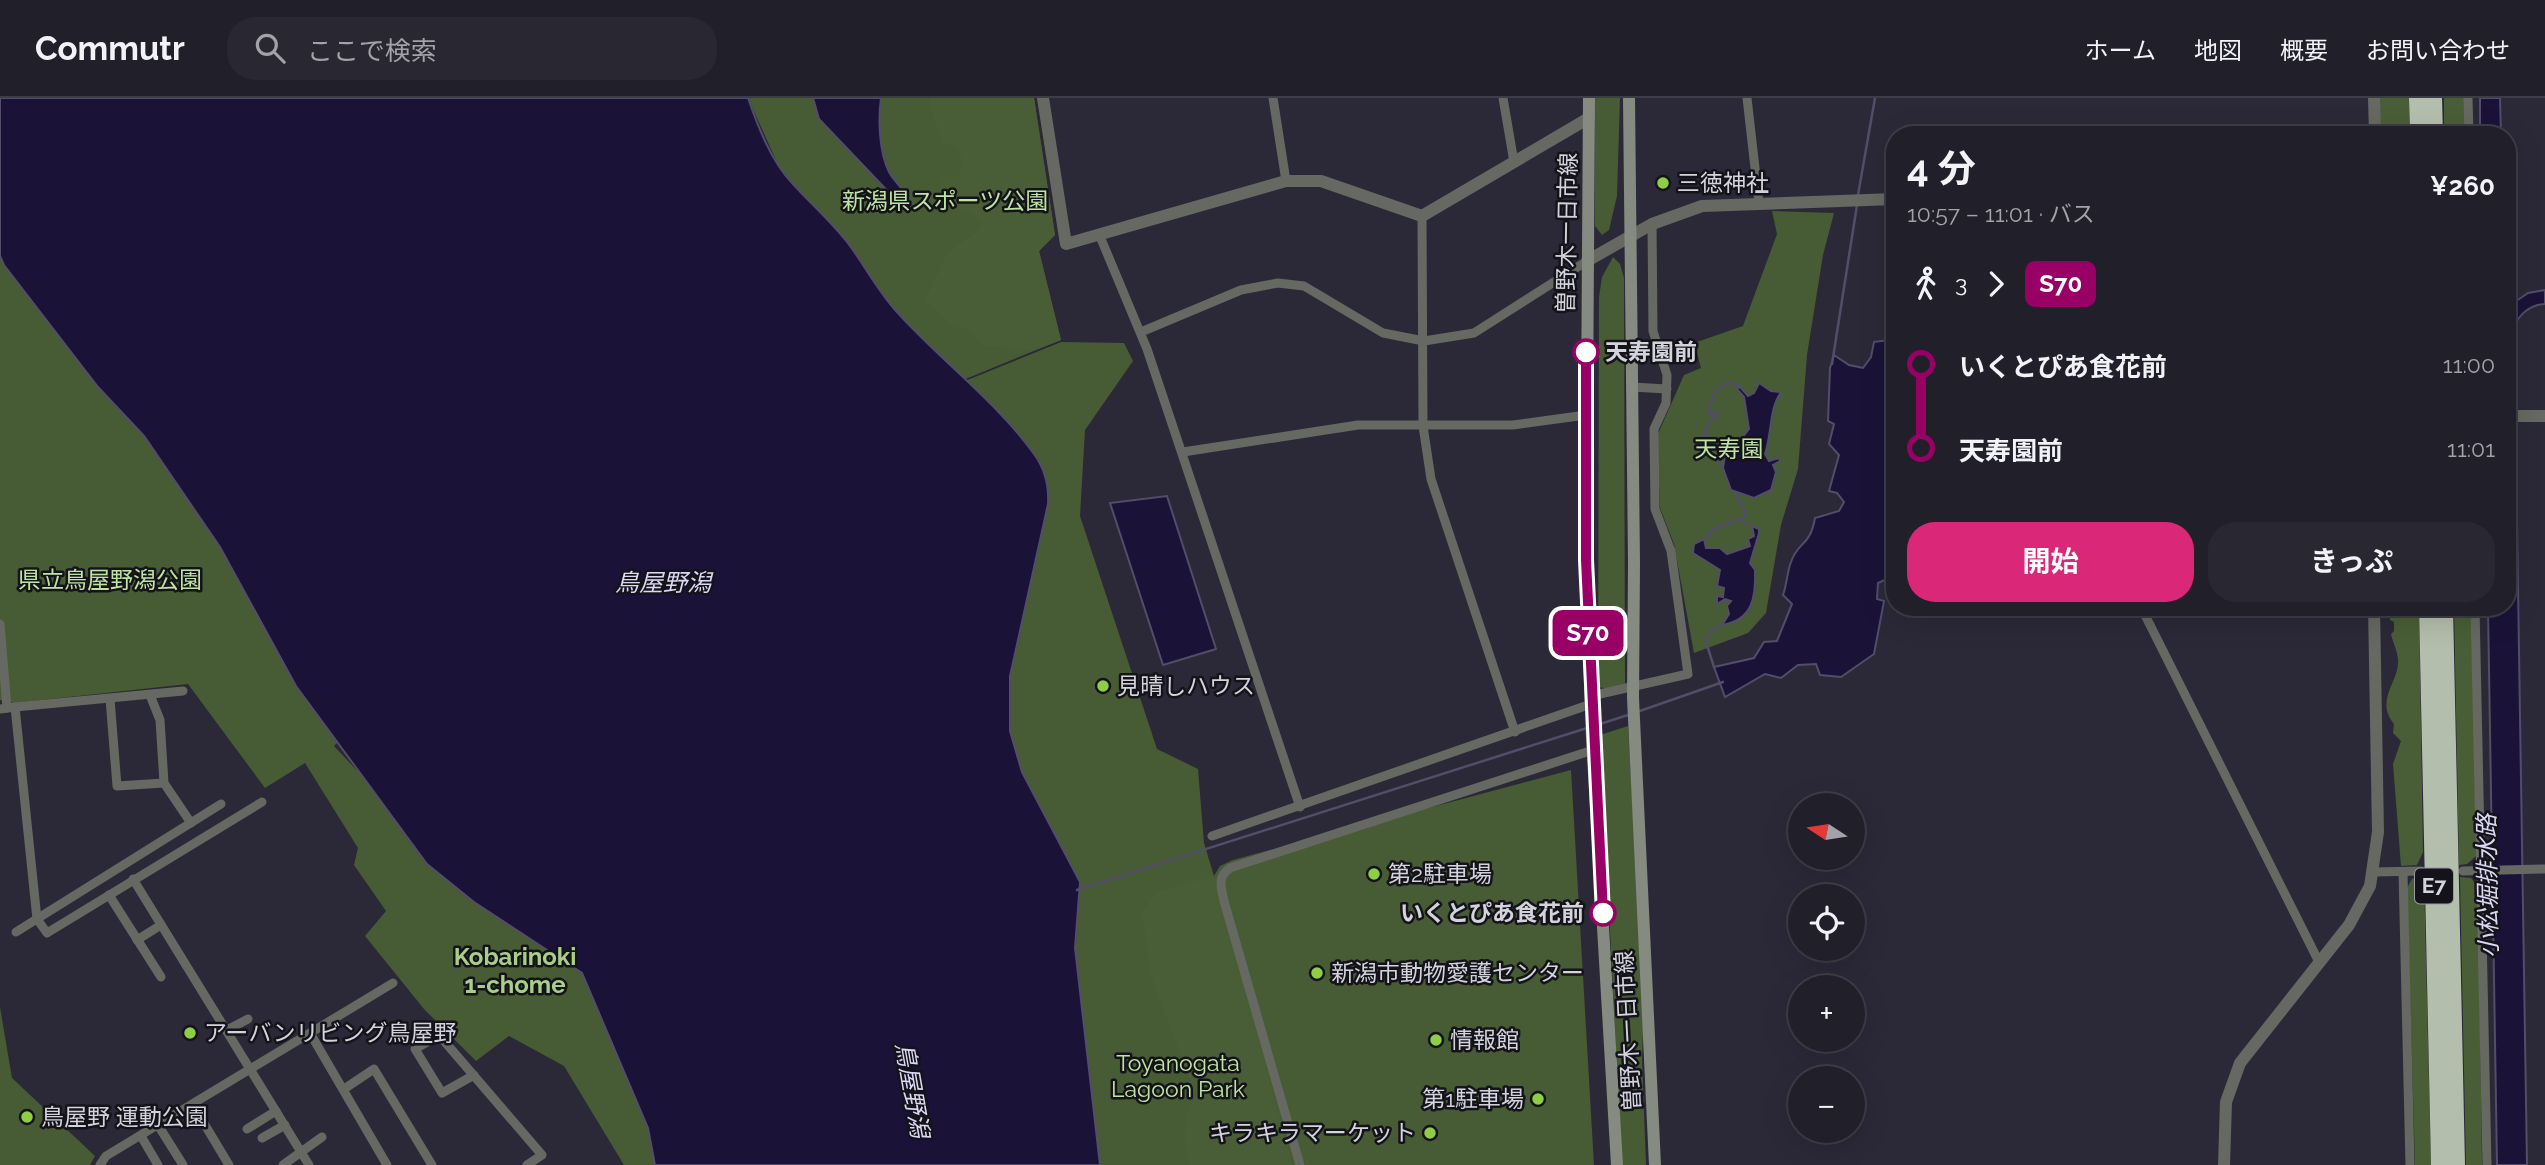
<!DOCTYPE html>
<html lang="ja">
<head>
<meta charset="utf-8">
<style>
	:root { --surface:#201f2a; --page:#282732; --text:#f1f3f6; --muted:#a2a2a8; --line:#3d3d47; --accent:#db2777 }
	body { margin:0; font-family:Raleway,"Noto Sans JP",sans-serif; background:var(--page); color:var(--text); height:100vh; display:flex; flex-direction:column; font-size:26px; white-space:nowrap }
	* { box-sizing:border-box; margin:0 }
	p { font-size:23px; color:var(--muted) }
	.icon { flex:none; width:38px; height:38px; fill:none; stroke:currentColor; stroke-width:2; stroke-linecap:round; stroke-linejoin:round }
	.map { position:relative; flex:1; overflow:hidden }
	.details { position:absolute; left:1886px; top:28px; width:630px; height:490px; display:flex; flex-direction:column; background:var(--surface); border-radius:28px; box-shadow:0 7px 28px #0002,0 0 0 2px var(--line) }
	.details>* { flex:none }
	.badge { padding:0 14px; border-radius:10px; font-size:24px; line-height:46px }
	.needle { width:46px; rotate:282deg }
	.controls { position:absolute; left:1788px; top:695px; display:grid; gap:14px }
	.controls a { display:grid; place-items:center; width:77px; height:77px; border-radius:50%; background:var(--surface); box-shadow:0 7px 28px #0002,0 0 0 2px var(--line); font-size:35px }
	.map>.badge { position:absolute; translate:-50% -50%; box-shadow:0 0 0 4px #fff }
	.legs { display:flex; align-items:center; gap:10px; height:77px; padding:0 21px; font-size:23px }
	.legs p { margin-inline-start:auto }
	.overview { display:flex; align-items:center; justify-content:space-between; height:119px; padding:0 21px }
	h1 { font-size:38px; font-weight:700; line-height:52px }
	.button { display:flex; gap:14px; margin-top:auto; padding:14px 21px }
	.button a { flex:1; height:80px; border-radius:28px; background:var(--accent); color:#fff; font-size:28px; font-weight:700; line-height:80px; text-align:center }
	.button a+a { background:var(--page); color:var(--text) }
	ul { padding:0 21px; list-style:none }
	li { display:flex; align-items:center; gap:24px; height:84px; font-size:26px }
	li i { display:grid; place-items:center; width:10px; height:100%; margin:0 9px; background:currentColor }
	li i::after { content:''; width:18px; height:18px; margin:-9px; border:5px solid; border-radius:50%; background:var(--surface) }
	li p { margin-inline-start:auto }
	li:first-child i { background:linear-gradient(#0000 50%,currentColor 0) }
	li:last-child i { background:linear-gradient(currentColor 50%,#0000 0) }
	header { display:flex; align-items:center; gap:42px; box-sizing:border-box; height:98px; padding:0 35px; background:var(--surface); border-bottom:2px solid var(--line) }
	header strong { font-size:33px }
	nav { display:flex; gap:38px; margin-inline-start:auto; font-size:24px }
	.search { width:490px; height:63px; background:var(--page); display:flex; align-items:center; gap:18px; box-sizing:border-box; padding:0 24px; border-radius:28px; color:var(--muted); font-size:26px }
	.map>svg:first-child { display:block }
	.green { fill:#475b35 }
	.forest { fill:#495e36 }
	.water { fill:#1a1337; stroke:#524d68; stroke-width:2 }
	.lines { fill:none; stroke-linecap:round; stroke-linejoin:round }
	.stream { stroke:#524d68; stroke-width:2.5 }
	.minor { stroke:#656962; stroke-width:9 }
	.tertiary { stroke:#656962; stroke-width:12 }
	.secondary { stroke:#858b80; stroke-width:12 }
	.motorway { stroke:#b4beac; stroke-width:18 }
	.line-1-casing { stroke:#fff; stroke-width:16 }
	.line-1 { stroke:#906; stroke-width:10 }
	.poi-dot { fill:#8dce44; stroke:#14131a; stroke-width:2.5 }
	.stop-1-dot { fill:#fff; stroke:#906; stroke-width:3.5 }
	.labels { text-anchor:middle; stroke-width:5; stroke-linejoin:round; paint-order:stroke }
	.shield { fill:#14131a; stroke:#9a99a2; stroke-width:2 }
	.shield-label { font-size:21px; font-weight:bold; fill:#d3d3dc }
	.poi-label { font-size:23px; fill:#d3d3dc; stroke:#14131a; text-anchor:start }
	.park-label { font-size:23px; fill:#bfe3a0; stroke:#14131a }
	.street-label { font-size:23px; fill:#d3d3dc; stroke:#14131a }
	.stop-label { font-size:23px; font-weight:bold; fill:#d3d3dc; stroke:#14131a; text-anchor:start }
	.water-label { font-size:24px; font-style:italic; fill:#dad8f4; stroke:#14131a }
	.neighbourhood-label { font-size:24px; font-weight:bold; fill:#aace8a; stroke:#14131a }
</style>
</head>
<body>
<header>
<strong>Commutr</strong>
<div class="search"><svg class="icon" aria-label="search" viewBox="0 0 24 24"><circle cx="10" cy="10" r="6"/><path d="M15 15l6 6"/></svg>ここで検索</div>
<nav><a>ホーム</a><a>地図</a><a>概要</a><a>お問い合わせ</a></nav>
</header>
<div class="map">
<svg width="2545" height="1067" viewBox="0 0 2545 1067">
	<rect width="100%" height="100%" fill="#2b2938"/>
	<g class="green">
		<polygon points="748,0 1034,0 1055,137 1039,153 1061,242 963,282 883,199 848,146 780,71"/>
		<polygon points="1595,0 1620,0 1617,98 1609,132 1602,137 1595,128"/>
		<polygon points="1772,113 1834,115 1823,157 1807,257 1798,371 1781,427 1766,515 1748,535 1694,555 1674,446 1660,410 1657,338 1684,277 1701,270 1694,245 1743,228 1777,136"/>
		<polygon points="0,158 98,289 144,338 194,410 220,449 296,588 337,645 334,648 363,679 426,766 474,804 582,875 648,1030 655,1067 624,1067 564,968 509,938 476,963 424,911 365,838 386,813 354,767 358,750 305,665 265,690 188,586 14,605 0,602"/>
		<polygon points="1613,159 1620,166 1624,180 1625,587 1606,591 1600,589 1598,581 1599,199 1602,179"/>
		<polygon points="1061,244 1124,245 1133,263 1085,332 1080,418 1157,651 1198,671 1204,745 1214,778 1220,768 1233,762 1571,672 1594,1067 1100,1067 1075,850 1080,784 1022,674 1010,633 1010,578 1048,406 1048,389 1002,320 965,283"/>
		<polygon points="1628,628 1644,904 1642,962 1646,1067 1622,1067 1600,637"/>
		<polygon points="0,909 12,980 95,1058 90,1067 0,1067"/>
	</g>
	<g class="forest">
		<path d="M 930,0 L 1034,0 L 1055,137 L 1039,153 L 1061,242 L 1035,252 L 982,248 L 969,232 L 950,226 L 925,201 L 948,154 L 980,131 L 982,124 C 971,111 950,111 935,102 L 943,81 L 958,80 L 963,66 L 958,50 L 944,45 L 929,9 Z"/>
		<polygon points="2378,0 2409,0 2409,37 2379,37"/>
		<rect x="2444" y="0" width="21" height="37"/>
		<path d="M 2391,509 L 2419,509 L 2423,754 L 2417,767 L 2401,768 L 2393,666 L 2401,643 L 2393,635 L 2394,626 C 2374,602 2400,583 2398,562 C 2397,551 2393,545 2391,536 L 2394,533 L 2394,524 L 2390,522 Z"/>
		<polygon points="2454,509 2472,509 2476,758 2467,766 2459,767"/>
		<path d="M 1214,778 L 1293,1067 L 1189,1067 C 1183,1041 1181,1021 1196,998 L 1151,878 L 1142,814 L 1158,793 Z"/>
		<polygon points="2417,779 2424,779 2431,1067 2415,1067 2407,790 2412,781"/>
		<polygon points="2460,779 2471,780 2478,789 2482,1067 2466,1067"/>
	</g>
	<g class="water">
		<path d="M 0,0 L 748,0 C 758,29 771,63 792,85 C 810,105 830,122 847,144 C 864,166 877,192 896,213 C 940,262 996,303 1034,356 C 1045,371 1049,387 1048,406 L 1010,578 L 1010,633 L 1022,674 L 1080,784 L 1075,850 L 1100,1067 L 655,1067 L 648,1030 L 582,875 L 474,804 L 427,766 L 296,588 L 220,449 L 144,338 L 98,289 L 4,167 L 0,158 Z"/>
		<path d="M 813,0 L 881,0 C 878,21 879,54 889,74 C 895,85 904,90 908,103 L 900,106 L 819,21 Z"/>
		<polygon points="2480,0 2500,0 2501,37 2480,37"/>
		<path d="M 2545,192 L 2545,206 C 2531,206 2517,217 2514,231 L 2527,1067 L 2497,1067 L 2488,509 L 2508,509 L 2508,205 L 2512,206 L 2528,195 Z"/>
		<path d="M 1889,242 L 1895,248 L 1895,437 L 1889,449 L 1892,456 L 1887,481 L 1878,485 L 1877,501 L 1884,503 L 1874,556 L 1841,579 L 1820,577 L 1816,566 L 1798,567 L 1781,580 L 1765,576 L 1725,599 L 1714,569 L 1754,560 L 1764,544 L 1777,543 L 1792,506 L 1783,497 C 1787,486 1787,474 1791,464 C 1798,443 1810,449 1815,420 L 1839,413 L 1844,404 L 1837,395 L 1829,393 L 1839,357 L 1829,346 L 1834,326 L 1828,323 L 1830,270 L 1834,257 L 1849,267 L 1863,270 L 1871,259 L 1874,244 Z"/>
		<path d="M 1759,285 L 1771,293 L 1781,294 C 1769,311 1772,335 1765,356 L 1769,363 L 1779,360 L 1780,363 L 1773,367 L 1776,374 L 1771,392 L 1754,400 L 1731,392 L 1723,370 L 1726,350 L 1738,345 L 1749,331 L 1744,299 L 1737,291 L 1740,289 L 1748,298 L 1754,295 Z"/>
		<polygon points="1167,398 1216,551 1163,567 1110,405"/>
		<path d="M 1752,428 L 1759,431 L 1759,435 L 1750,465 L 1755,472 C 1756,499 1753,522 1722,527 L 1729,516 L 1727,508 L 1731,503 L 1725,501 L 1717,506 L 1717,498 L 1723,499 L 1724,490 L 1717,488 L 1720,472 L 1693,455 L 1694,446 L 1704,441 L 1706,450 L 1720,450 L 1727,456 L 1750,448 L 1748,441 L 1754,438 Z"/>
	</g>
	<g class="lines">
		<g class="stream">
			<polyline points="1858,97 1875,0"/>
			<polyline points="1832,266 1857,107"/>
			<polyline points="1723,370 1717,358 1709,356 1701,338 1706,337 1706,330 1718,315 1708,317 1714,295 1729,284 1740,289"/>
			<polyline points="1738,396 1736,400 1746,413 1742,422"/>
			<polyline points="1705,443 1712,432 1738,421 1752,428"/>
			<polyline points="1714,569 1706,544 1709,535 1722,527"/>
			<polyline points="1637,614 1723,584"/>
			<polyline points="1597,627 1631,616"/>
			<polyline points="1077,792 1587,630"/>
		</g>
		<g class="minor">
			<polyline points="1273,0 1286,83"/>
			<polyline points="1503,0 1514,64"/>
			<polyline points="1747,0 1759,105"/>
			<polyline points="2468,0 2469,37"/>
			<polyline points="1422,118 1423,328 1431,381 1515,634"/>
			<polyline points="1099,136 1147,251 1300,709"/>
			<polyline points="1141,234 1241,192 1278,185 1304,188 1383,235 1424,243 1474,235 1587,163"/>
			<polyline points="1632,289 1667,291"/>
			<polyline points="1183,354 1358,327 1513,327 1586,317"/>
			<polyline points="2141,509 2319,864"/>
			<polyline points="2475,509 2487,1067"/>
			<polyline points="0,526 7,610"/>
			<polyline points="150,597 160,622 164,685 191,725"/>
			<polyline points="1591,598 1688,576 1671,453 1655,411 1654,331 1666,305 1667,277 1653,233 1652,126"/>
			<polyline points="110,601 117,688 164,685"/>
			<polyline points="15,609 183,593"/>
			<polyline points="0,611 15,609 37,821 47,835 262,704"/>
			<polyline points="1212,738 1591,606"/>
			<polyline points="2463,773 2545,771"/>
			<polyline points="2374,774 2421,773"/>
			<polyline points="2403,774 2410,1067"/>
			<polyline points="133,781 309,1067"/>
			<polyline points="109,797 161,879"/>
			<polyline points="16,834 221,706"/>
			<polyline points="137,842 161,827"/>
			<polyline points="227,932 248,921"/>
			<polyline points="310,935 387,1067"/>
			<polyline points="474,977 442,995 415,951 439,937 542,1057 527,1067"/>
			<polyline points="344,991 374,971 432,1067"/>
			<polyline points="193,1007 229,1067"/>
			<polyline points="158,1027 183,1067"/>
			<polyline points="247,1031 276,1013"/>
			<polyline points="141,1038 158,1067"/>
			<polyline points="262,1040 285,1027"/>
			<polyline points="100,1067 106,1058 393,885"/>
			<polyline points="283,1067 322,1039"/>
			<path d="M 1300,1067 L 1224,803 C 1221,789 1217,779 1230,770 L 1593,652"/>
		</g>
		<g class="tertiary">
			<polyline points="1043,0 1066,146 1286,83 1321,83 1422,118 1589,20"/>
			<polyline points="2374,0 2375,37"/>
			<polyline points="1587,163 1652,126 1702,108 1895,101"/>
			<polyline points="2508,318 2545,318"/>
			<polyline points="2224,1067 2226,1004 2240,965 2349,827 2370,788 2378,734 2374,509"/>
		</g>
		<g class="secondary">
			<polyline points="1589,0 1586,462 1592,642 1617,1067"/>
			<polyline points="1629,0 1634,465 1633,600 1655,1067"/>
		</g>
		<g class="motorway">
			<polyline points="2418,0 2419,37"/>
			<polyline points="2433,0 2434,37"/>
			<polyline points="2428,509 2440,1067"/>
			<polyline points="2444,509 2456,1067"/>
		</g>
	</g>
	<g class="lines">
		<g class="line-1-casing">
			<polyline id="line-1" points="1586,254 1586,462 1603,815"/>
		</g>
		<use href="#line-1" class="line-1"/>
	</g>
	<g class="poi-dot">
		<circle cx="1663" cy="85" r="7"/>
		<circle cx="1103" cy="588" r="7"/>
		<circle cx="1374" cy="776" r="7"/>
		<circle cx="1317" cy="875" r="7"/>
		<circle cx="190" cy="935" r="7"/>
		<circle cx="1436" cy="942" r="7"/>
		<circle cx="1538" cy="1001" r="7"/>
		<circle cx="27" cy="1019" r="7"/>
		<circle cx="1430" cy="1035" r="7"/>
	</g>
	<g class="stop-1-dot">
		<circle cx="1586" cy="254" r="12"/>
		<circle cx="1603" cy="815" r="12"/>
	</g>
	<g class="labels">
		<rect class="shield" x="2415" y="770.5" width="38" height="35" rx="5"/>
		<g class="shield-label">
			<text x="2434" y="795">E7</text>
		</g>
		<g class="poi-label">
			<text x="1677" y="93">三徳神社</text>
			<text x="1117" y="596">見晴しハウス</text>
			<text x="1388" y="784">第2駐車場</text>
			<text x="1331" y="883">新潟市動物愛護センター</text>
			<text x="204" y="943">アーバンリビング鳥屋野</text>
			<text x="1450" y="950">情報館</text>
			<text x="1524" y="1009" text-anchor="end">第1駐車場</text>
			<text x="41" y="1027">鳥屋野 運動公園</text>
			<text x="1416" y="1043" text-anchor="end">キラキラマーケット</text>
		</g>
		<g class="park-label">
			<text x="945" y="111">新潟県スポーツ公園</text>
			<text x="1729" y="359">天寿園</text>
			<text x="110" y="490">県立鳥屋野潟公園</text>
			<text x="1178" y="973">Toyanogata<tspan x="1178" dy="26">Lagoon Park</tspan></text>
		</g>
		<g class="street-label">
			<text transform="translate(1567 135) rotate(-89)" y="8">曽野木一日市線</text>
			<text transform="translate(1628 933) rotate(-93)" y="8">曽野木一日市線</text>
		</g>
		<g class="stop-label">
			<text x="1605" y="262">天寿園前</text>
			<text x="1584" y="823" text-anchor="end">いくとぴあ食花前</text>
		</g>
		<g class="water-label">
			<text x="663" y="493">鳥屋野潟</text>
			<text transform="translate(2488 788) rotate(-91)" y="8">小松堀排水路</text>
			<text transform="translate(912 992) rotate(80)" y="8">鳥屋野潟</text>
		</g>
		<g class="neighbourhood-label">
			<text x="515" y="867">Kobarinoki<tspan x="515" dy="28">1-chome</tspan></text>
		</g>
	</g>
</svg>
<div class="controls">
<a><svg class="needle" viewBox="-14 -14 28 28"><path d="M0-13l5 13h-10z" fill="#e53935"/><path d="M0 13l5-13h-10z" fill="#a2a2a8"/></svg></a>
<a><svg class="icon" aria-label="locate" viewBox="0 0 24 24"><circle cx="12" cy="12" r="6"/><path d="M12 2v4M12 18v4M2 12h4M18 12h4"/></svg></a>
<a>+</a>
<a>−</a>
</div>
<b class="badge" style="left:1588px;top:535px;background:#906;color:#fff">S70</b>
<section class="details">
<div class="overview"><div><h1>4 分</h1><p>10:57 – 11:01 · バス</p></div><b>¥260</b></div>
<div class="legs"><svg class="icon" aria-label="walk" viewBox="0 0 24 24"><circle cx="13" cy="4" r="2"/><path d="M13 8l-2 6 4 7M11 14l-3 7M7 12l3-4h3l4 4"/></svg>3<svg class="icon" aria-label="forward" viewBox="0 0 24 24"><path d="M9 5l7 7-7 7"/></svg><b class="badge" style="background:#906;color:#fff">S70</b></div>
<ul>
<li><i style="color:#906"></i><b>いくとぴあ食花前</b><p>11:00</p></li>
<li><i style="color:#906"></i><b>天寿園前</b><p>11:01</p></li>
</ul>
<div class="button"><a>開始</a><a>きっぷ</a></div>
</section>
</div>
</body>
</html>
